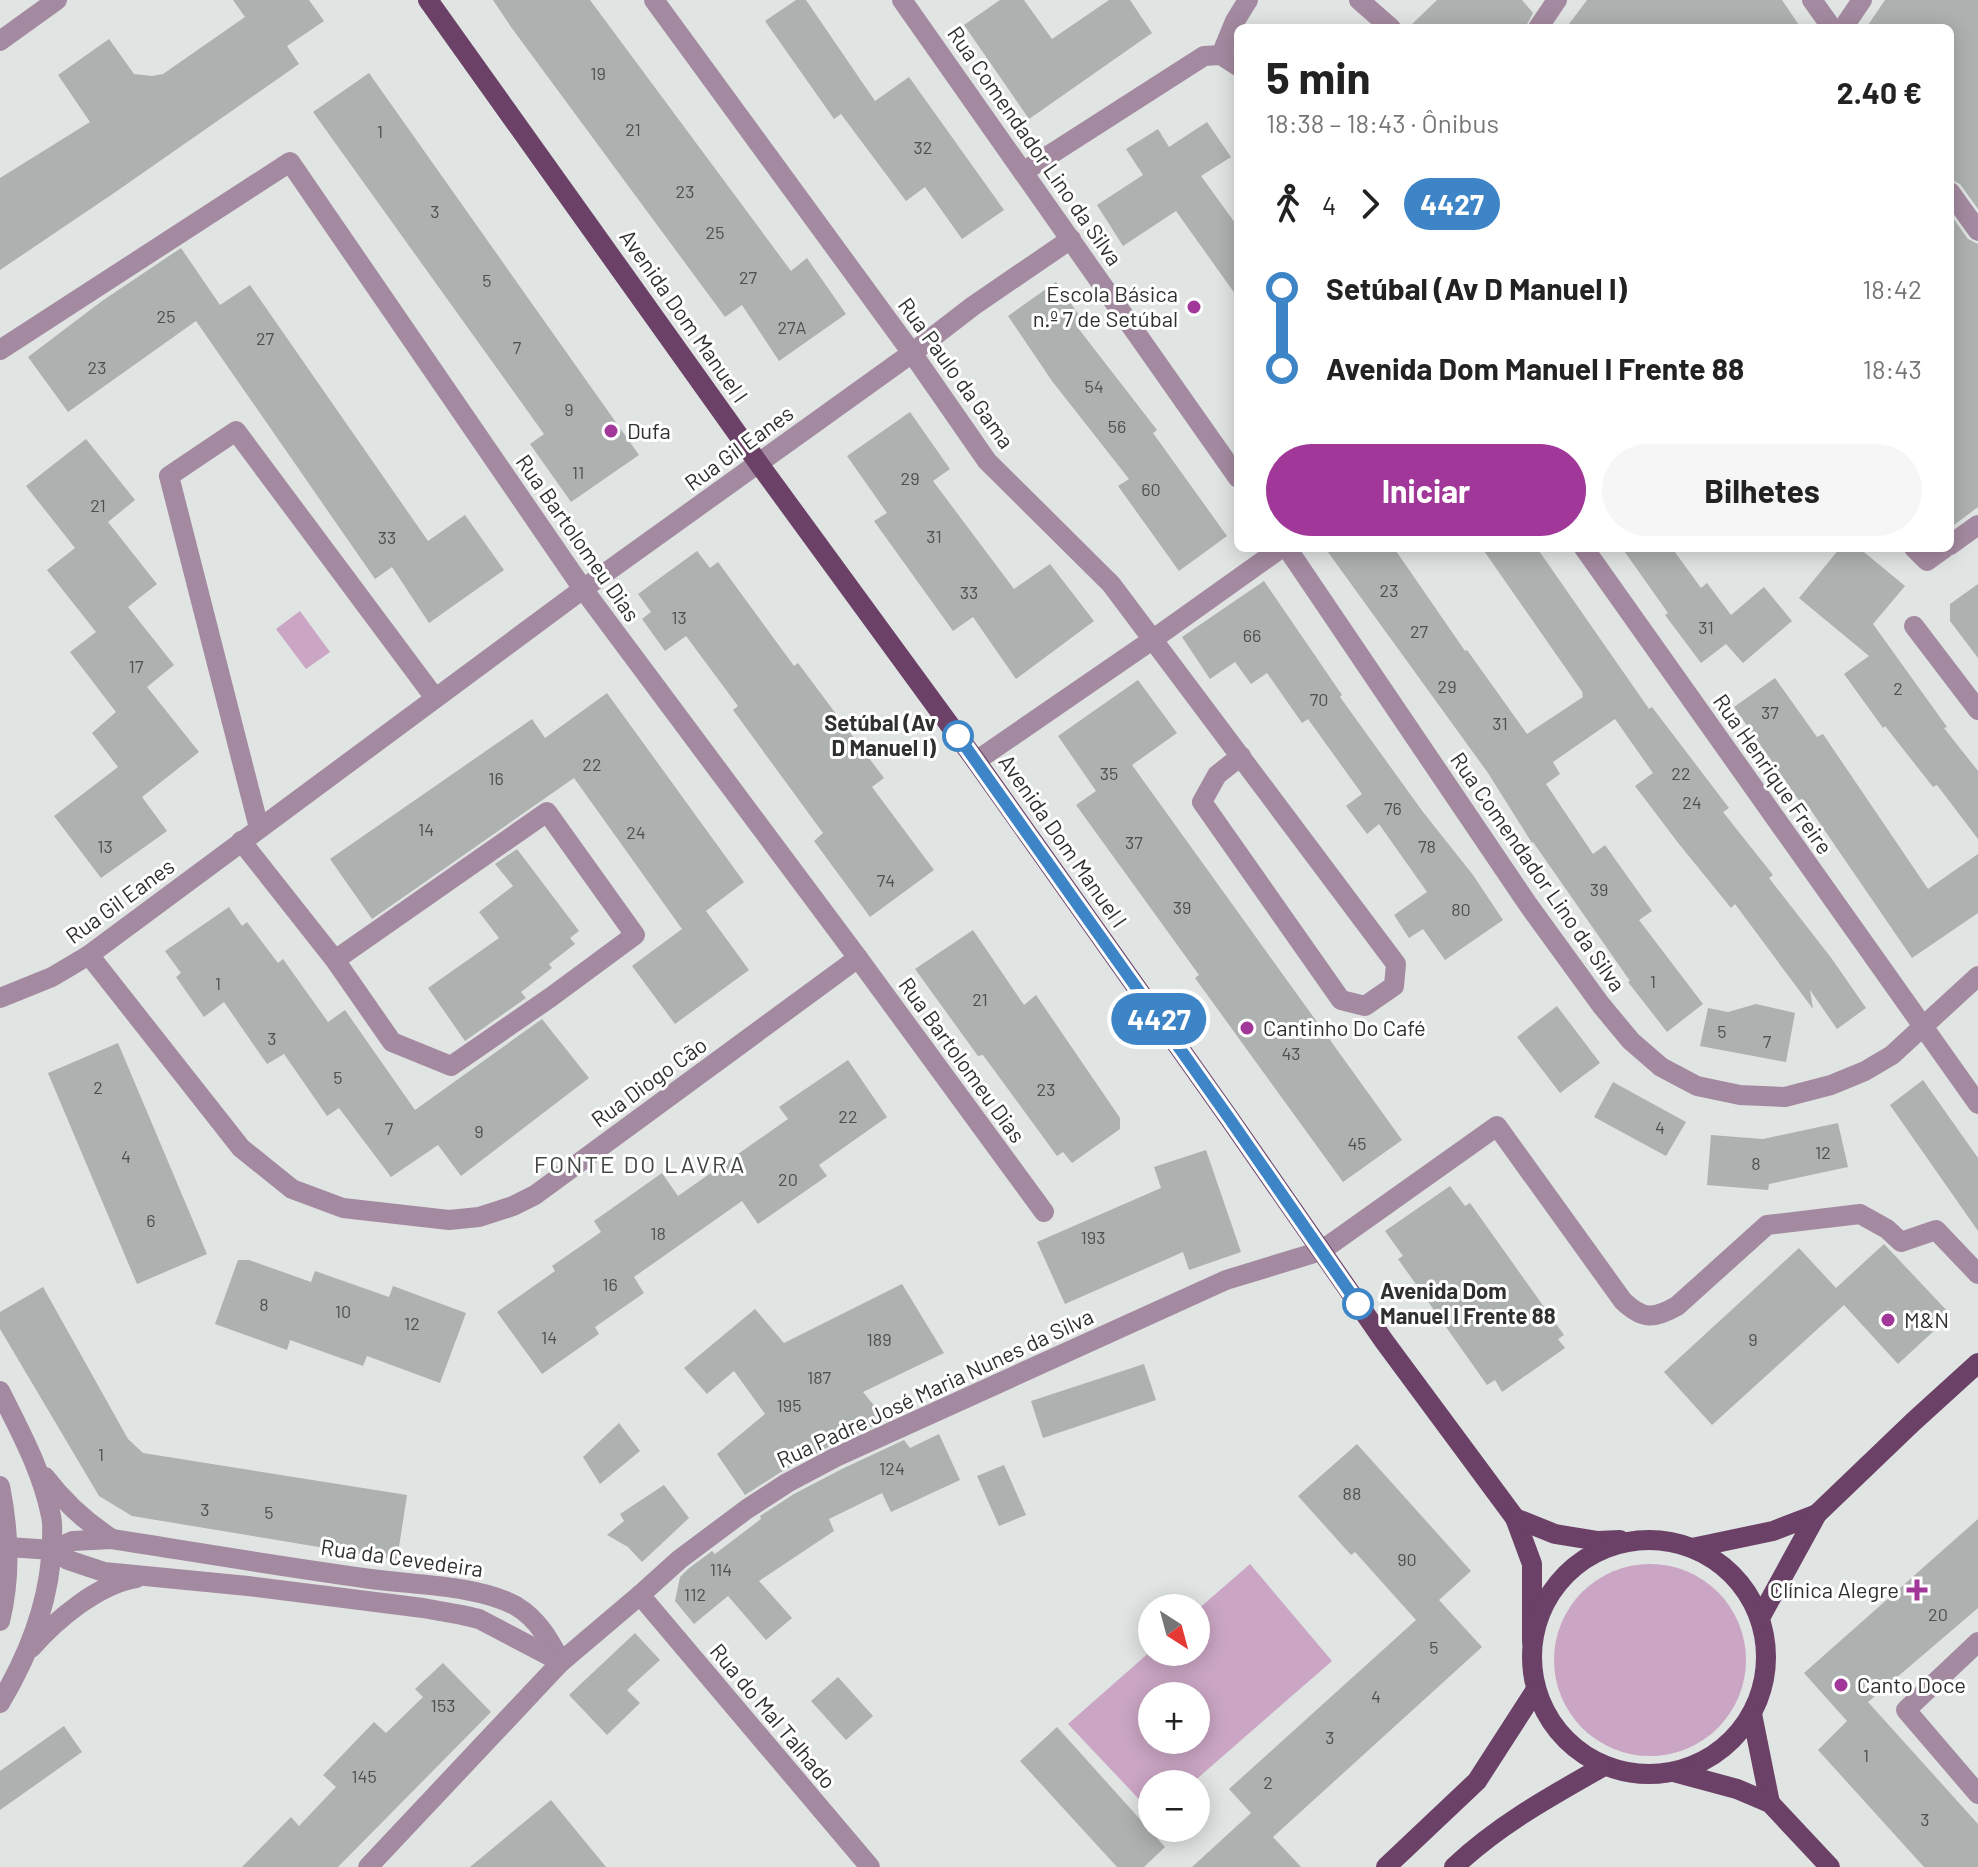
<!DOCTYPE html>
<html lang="pt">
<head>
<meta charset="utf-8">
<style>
	:root { --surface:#fff; --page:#f6f6f6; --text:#222; --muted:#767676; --accent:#a13798 }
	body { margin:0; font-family:Barlow,sans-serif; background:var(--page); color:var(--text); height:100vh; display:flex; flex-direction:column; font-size:30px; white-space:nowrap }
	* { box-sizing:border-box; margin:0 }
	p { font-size:26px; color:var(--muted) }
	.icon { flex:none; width:44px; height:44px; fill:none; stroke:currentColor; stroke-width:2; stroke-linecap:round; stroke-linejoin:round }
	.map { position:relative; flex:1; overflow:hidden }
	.drawer { position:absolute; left:1234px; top:24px; width:720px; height:528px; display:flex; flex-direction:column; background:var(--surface); border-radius:12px; box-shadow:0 4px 20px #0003 }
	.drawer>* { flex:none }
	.badge { padding:0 16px; border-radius:26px; font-size:28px; line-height:52px }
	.needle { width:52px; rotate:144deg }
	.tools { position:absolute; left:1138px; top:1594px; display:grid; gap:16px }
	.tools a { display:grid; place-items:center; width:72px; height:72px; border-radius:50%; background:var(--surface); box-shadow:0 4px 20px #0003; font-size:40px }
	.map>.badge { position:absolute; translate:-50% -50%; box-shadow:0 0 0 4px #fff }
	.legs { display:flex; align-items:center; gap:12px; height:88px; padding:0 32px; font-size:26px }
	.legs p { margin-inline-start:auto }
	.head { display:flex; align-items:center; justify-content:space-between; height:136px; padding:0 32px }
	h1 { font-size:44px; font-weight:700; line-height:60px }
	.cta { display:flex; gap:16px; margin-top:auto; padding:16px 32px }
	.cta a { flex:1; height:92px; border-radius:48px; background:var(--accent); color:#fff; font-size:32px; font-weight:700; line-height:92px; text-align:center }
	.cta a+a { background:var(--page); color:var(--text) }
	ul { padding:0 32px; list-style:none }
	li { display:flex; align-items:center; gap:28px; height:80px; font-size:30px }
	li i { display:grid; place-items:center; width:12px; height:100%; margin:0 10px; background:currentColor }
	li i::after { content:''; width:20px; height:20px; margin:-10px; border:6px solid; border-radius:50%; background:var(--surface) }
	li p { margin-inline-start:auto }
	li:first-child i { background:linear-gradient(#0000 50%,currentColor 0) }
	li:last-child i { background:linear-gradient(currentColor 50%,#0000 0) }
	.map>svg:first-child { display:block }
	.green { fill:#caa6c4; fill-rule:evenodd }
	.building { fill:#adb1b0 }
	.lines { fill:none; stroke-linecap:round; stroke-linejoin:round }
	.minor { stroke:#a48aa0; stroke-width:20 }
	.major { stroke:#6c4167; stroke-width:20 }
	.line-1-casing { stroke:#fff; stroke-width:18 }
	.line-1 { stroke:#3d85c6; stroke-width:12 }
	.poi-dot { fill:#a13798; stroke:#fff; stroke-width:3 }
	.stop-1-dot { fill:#fff; stroke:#3d85c6; stroke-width:4 }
	.labels { text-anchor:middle; stroke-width:6; stroke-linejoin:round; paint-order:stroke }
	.number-label { font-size:18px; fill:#4e5050 }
	.street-label { font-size:22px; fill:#2f3030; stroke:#fff }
	.poi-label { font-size:22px; fill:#2f3030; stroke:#fff; text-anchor:start }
	.stop-label { font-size:22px; font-weight:bold; fill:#2f3030; stroke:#fff; text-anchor:end }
	.neighbourhood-label { font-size:24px; letter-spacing:2px; fill:#444746; stroke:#fff }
</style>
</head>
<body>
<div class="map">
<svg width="1978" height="1867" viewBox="0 0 1978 1867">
	<rect width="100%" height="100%" fill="#e0e4e3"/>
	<g class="green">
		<polygon points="300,611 330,652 306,669 276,629"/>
		<circle cx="1650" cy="1660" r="96"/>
		<path d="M 1250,1564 L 1332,1661 L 1191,1784 L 1152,1784 L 1152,1813 L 1068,1724 L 1152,1650 L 1152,1652 L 1196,1652 L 1196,1611 ZM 1152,1696 L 1196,1696 L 1196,1740 L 1152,1740 Z"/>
	</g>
	<g class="building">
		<polygon points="233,0 309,0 324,21 287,46 299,64 114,193 0,270 0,178 90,122 58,75 109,39 134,74 152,76 163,74 245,17"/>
		<polygon points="493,0 590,0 791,271 807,258 846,314 779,361 742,305 725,317 511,27"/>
		<polygon points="796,0 806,0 875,101 909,77 1004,210 962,239 925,187 906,201 841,114 834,119 765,21"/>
		<polygon points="1000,0 1024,0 1052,39 1109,0 1130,0 1152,33 1029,119 964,25"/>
		<polygon points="1437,0 1522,0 1533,13 1525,28 1408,28"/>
		<polygon points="1587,0 1782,0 1801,28 1566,28"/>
		<polygon points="1885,0 1978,0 1978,209 1960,184 1950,179 1950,28 1866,28"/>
		<polygon points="369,73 639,455 571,502 530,444 544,434 313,112"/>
		<polygon points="1207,122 1231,157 1201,176 1238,227 1238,298 1176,211 1123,246 1097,205 1143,175 1126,149 1158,129 1169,147"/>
		<polygon points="1950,214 1968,239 1978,244 1978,507 1950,528"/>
		<polygon points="181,248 220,305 250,285 428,541 465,515 504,570 429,623 392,567 375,579 196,321 68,412 28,357 102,301"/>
		<polygon points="1056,282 1085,324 1078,328 1157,430 1153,433 1227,536 1179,571 1118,486 1129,479 1052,381 1008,316"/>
		<polygon points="910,412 950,469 933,481 1014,589 1050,564 1094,621 1016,679 973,617 953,631 874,521 887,513 847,456"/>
		<polygon points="86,439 135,500 108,522 157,584 128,607 174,665 147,687 199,752 142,797 167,831 101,878 54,816 118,767 92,733 116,712 70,652 96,632 47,570 75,548 26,486"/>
		<polygon points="1325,548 1394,548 1465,651 1467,650 1527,734 1583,697 1582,694 1583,693 1482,548 1537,548 1649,709 1652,707 1729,808 1723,812 1773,875 1769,878 1832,959 1866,1008 1837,1029 1810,990 1813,1009 1735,904 1731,908 1679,844 1635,786 1653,773 1615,719 1553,762 1560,774 1546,784 1593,854 1605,845 1652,911 1639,920 1703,1004 1667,1032 1628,982 1630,981 1533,842 1532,843 1488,773"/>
		<polygon points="1622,548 1672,548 1701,588 1707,583 1731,615 1764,587 1792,621 1743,663 1726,644 1701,663 1665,615 1668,613"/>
		<polygon points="1840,548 1859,548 1905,586 1873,624 1947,727 1944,728 1978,771 1978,839 1937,785 1933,787 1885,726 1883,728 1844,674 1869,656 1799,598"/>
		<polygon points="697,551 710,568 718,562 794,666 798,663 884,778 872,787 934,870 870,917 814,841 823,833 733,710 738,706 686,636 665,651 642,619 651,612 638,594"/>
		<polygon points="1264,581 1342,695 1340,697 1423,812 1473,875 1503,920 1445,960 1423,929 1409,938 1394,915 1427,892 1379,824 1367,834 1346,806 1362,794 1308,719 1302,723 1267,673 1251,684 1235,662 1210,679 1182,637"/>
		<polygon points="1978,584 1978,658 1950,621 1950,604"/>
		<polygon points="1775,678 1817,737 1823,734 1928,889 1978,854 1978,913 1912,958 1808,806 1805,809 1734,707"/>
		<polygon points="1138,680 1177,733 1132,765 1402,1140 1343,1182 1195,978 1199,975 1076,805 1096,791 1058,736"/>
		<polygon points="607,693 744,882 706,911 749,970 675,1024 632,966 682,929 574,778 372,919 330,859 532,719 545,738"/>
		<polygon points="517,849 579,931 570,938 575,944 549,964 552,968 521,992 526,998 465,1041 428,988 499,938 479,912 513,886 495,864"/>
		<polygon points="229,907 242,926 247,922 278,963 283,959 328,1022 345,1010 415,1110 542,1019 589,1078 461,1176 438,1145 391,1177 339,1108 327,1116 284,1054 267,1064 224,1002 204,1017 176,977 181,973 165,951"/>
		<polygon points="973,930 1024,1005 1036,995 1120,1118 1120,1129 1072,1163 1063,1152 1057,1156 983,1055 978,1056 915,969"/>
		<polygon points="1756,1004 1795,1013 1786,1062 1700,1046 1708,1008 1728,1012"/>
		<polygon points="1557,1006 1600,1063 1560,1093 1517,1037"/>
		<polygon points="118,1043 207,1254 137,1284 48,1073"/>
		<polygon points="848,1060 887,1117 819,1165 827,1176 758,1224 742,1201 634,1277 644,1293 595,1327 599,1334 542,1374 497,1312 555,1271 552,1266 601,1232 594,1221 662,1173 678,1196 788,1119 779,1107"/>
		<polygon points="1923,1080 1978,1158 1978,1231 1890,1105"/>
		<polygon points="1613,1082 1686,1122 1666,1156 1594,1117"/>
		<polygon points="1838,1123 1848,1167 1769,1184 1768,1190 1707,1185 1711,1135 1763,1139"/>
		<polygon points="1206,1150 1241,1252 1189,1270 1183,1252 1065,1304 1037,1242 1161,1188 1154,1167"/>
		<polygon points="1450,1186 1465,1206 1470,1203 1564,1335 1558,1339 1565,1348 1502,1392 1495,1380 1487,1385 1398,1259 1403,1256 1385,1231"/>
		<polygon points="1884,1244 1951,1315 1898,1364 1844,1305 1712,1425 1664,1372 1799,1248 1836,1288"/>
		<polygon points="238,1260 249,1260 311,1282 315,1271 389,1297 393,1286 466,1313 440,1383 367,1356 363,1366 290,1340 287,1350 215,1324"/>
		<polygon points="902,1284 944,1353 863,1392 886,1420 830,1446 781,1472 745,1495 717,1454 765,1414 734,1371 707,1394 684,1368 755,1309 784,1343"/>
		<polygon points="43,1287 128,1439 143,1453 407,1495 397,1560 132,1516 99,1496 0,1329 0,1312"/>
		<polygon points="1144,1364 1156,1400 1043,1438 1031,1401"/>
		<polygon points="619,1423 640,1451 600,1484 583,1457"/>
		<polygon points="939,1434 960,1480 891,1512 882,1493 829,1519 834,1531 759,1581 792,1618 766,1640 728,1596 694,1624 675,1601 680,1577 688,1569 712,1551 715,1554 761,1519 760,1516 794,1494 842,1469 904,1440 910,1448"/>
		<polygon points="1357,1444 1471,1571 1439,1600 1482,1647 1273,1837 1301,1867 1192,1867 1251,1813 1229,1789 1416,1620 1355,1552 1351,1555 1298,1496"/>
		<polygon points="1004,1465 1026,1515 999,1526 977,1476"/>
		<polygon points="664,1485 689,1518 642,1562 628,1547 607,1535 624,1521 620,1514"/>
		<polygon points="1978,1519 1978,1608 1868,1702 1978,1824 1978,1867 1924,1867 1818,1750 1847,1721 1804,1673"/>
		<polygon points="635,1633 660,1660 627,1690 640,1703 607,1735 569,1695"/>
		<polygon points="443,1663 491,1712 338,1867 242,1867 291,1817 299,1826 336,1787 323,1775 374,1722 386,1733 423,1697 415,1689"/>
		<polygon points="838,1677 873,1716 846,1740 811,1701"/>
		<polygon points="64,1726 82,1752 0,1810 0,1771"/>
		<polygon points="1057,1727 1165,1847 1144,1867 1117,1867 1020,1761"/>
		<polygon points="551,1800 606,1867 470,1867"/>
	</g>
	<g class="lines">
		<g class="minor">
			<polyline points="654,0 912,353 987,461 1111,584 1396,964 1394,986 1365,1006 1341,1000 1202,802 1217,775 1241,756"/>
			<polyline points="902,0 1238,478"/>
			<polyline points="1359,0 1391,28"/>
			<polyline points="1812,0 1832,28"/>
			<polyline points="1538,28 1557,0"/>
			<polyline points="1843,28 1862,0"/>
			<polyline points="0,41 57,0"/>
			<polyline points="1221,55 1235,21 1248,0"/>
			<polyline points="1023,172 1204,56 1221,55 1238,66"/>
			<polyline points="1950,192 1978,231"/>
			<polyline points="0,350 290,162 583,589 858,958 1044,1212"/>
			<polyline points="1950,545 1978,525"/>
			<polyline points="1287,548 1527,903 1601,1005 1631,1041 1661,1067 1697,1086 1740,1095 1785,1097 1831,1085 1865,1071 1892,1055 1978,976"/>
			<polyline points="1584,548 1978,1104"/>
			<polyline points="1914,548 1927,561 1945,548"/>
			<polyline points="1914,626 1978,710"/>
			<polyline points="976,761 1152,640 1281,548"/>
			<polyline points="259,828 169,476 236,431 435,698"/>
			<polyline points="241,841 335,960 392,1042 451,1066 551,997 635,935 547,812 335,960"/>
			<polyline points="89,955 241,1148 292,1189 343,1208 449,1220 479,1217 513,1206 535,1195 858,958"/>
			<polyline points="0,998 52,977 89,955 583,589 912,353 973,306 1071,239"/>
			<path d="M 0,1391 C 20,1431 42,1471 51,1516 C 53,1524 52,1532 52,1540 C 51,1598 30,1653 0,1703"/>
			<path d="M 45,1477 C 64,1502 86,1522 112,1539"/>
			<path d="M 0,1486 C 9,1531 11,1577 0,1621"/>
			<path d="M 8,1547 L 52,1550 L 73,1541 L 112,1539 C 201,1553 290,1568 379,1580 C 420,1585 480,1586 516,1606 C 538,1619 550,1641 561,1662"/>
			<polyline points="52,1550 68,1560 104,1572 248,1586 423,1608 462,1615 479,1619 561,1662"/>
			<polyline points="640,1595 870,1867"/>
			<polyline points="1978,1642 1906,1710 1978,1794"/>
			<path d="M 31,1648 C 56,1620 98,1584 136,1578"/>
			<path d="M 368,1867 L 561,1662 L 640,1595 L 680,1559 L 747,1509 L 787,1483 L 836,1457 L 1226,1280 L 1321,1251 L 1497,1126 L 1623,1301 C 1643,1320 1654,1319 1677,1306 L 1767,1225 L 1860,1214 L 1887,1229 L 1901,1242 L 1936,1230 L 1978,1274"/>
		</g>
		<g class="major">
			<polyline points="428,0 759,464 976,761 1229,1118 1384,1341 1515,1518 1532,1564 1532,1642"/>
			<polyline points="1515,1518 1555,1534 1598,1541 1620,1540"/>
			<circle cx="1649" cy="1657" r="117"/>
			<polyline points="1692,1548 1773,1531 1817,1514"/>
			<polyline points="1760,1618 1817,1514 1913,1422 1978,1363"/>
			<polyline points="1752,1714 1770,1803"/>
			<polyline points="1674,1772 1737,1789 1770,1803 1830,1867"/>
			<polyline points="1386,1867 1477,1781 1535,1691"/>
			<path d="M 1454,1867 C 1498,1825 1551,1796 1604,1766"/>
		</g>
	</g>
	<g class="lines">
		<g class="line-1-casing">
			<polyline id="line-1" points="958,736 1229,1118 1358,1304"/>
		</g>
		<use href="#line-1" class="line-1"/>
	</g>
	<g class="poi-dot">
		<circle cx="1194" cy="307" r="8"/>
		<circle cx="611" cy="431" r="8"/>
		<circle cx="1247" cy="1028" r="8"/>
		<circle cx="1888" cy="1320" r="8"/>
		<path d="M1913 1578h8v8h8v8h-8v8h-8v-8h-8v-8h8z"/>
		<circle cx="1841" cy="1685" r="8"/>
	</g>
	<g class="stop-1-dot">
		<circle cx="958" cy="736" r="14"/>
		<circle cx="1358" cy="1304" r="14"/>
	</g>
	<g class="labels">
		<g class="number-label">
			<text x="598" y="80">19</text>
			<text x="633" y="136">21</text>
			<text x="380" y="138">1</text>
			<text x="923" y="154">32</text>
			<text x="685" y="198">23</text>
			<text x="435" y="218">3</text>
			<text x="715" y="239">25</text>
			<text x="748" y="284">27</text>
			<text x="487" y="287">5</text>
			<text x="166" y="323">25</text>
			<text x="792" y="334">27A</text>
			<text x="265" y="345">27</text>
			<text x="517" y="354">7</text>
			<text x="97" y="374">23</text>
			<text x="1094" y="393">54</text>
			<text x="569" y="416">9</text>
			<text x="1117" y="433">56</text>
			<text x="578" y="479">11</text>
			<text x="910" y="485">29</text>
			<text x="1151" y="496">60</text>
			<text x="98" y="512">21</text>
			<text x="934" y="543">31</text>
			<text x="387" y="544">33</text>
			<text x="1389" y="597">23</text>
			<text x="969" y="599">33</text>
			<text x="679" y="624">13</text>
			<text x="1706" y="634">31</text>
			<text x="1419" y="638">27</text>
			<text x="1252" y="642">66</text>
			<text x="136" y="673">17</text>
			<text x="1447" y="693">29</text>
			<text x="1898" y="695">2</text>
			<text x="1319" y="706">70</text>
			<text x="1770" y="719">37</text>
			<text x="1500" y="730">31</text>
			<text x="592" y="771">22</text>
			<text x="1109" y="780">35</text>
			<text x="1681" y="780">22</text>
			<text x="496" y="785">16</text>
			<text x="1692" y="809">24</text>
			<text x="1393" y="815">76</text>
			<text x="426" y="836">14</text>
			<text x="636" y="839">24</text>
			<text x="1134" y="849">37</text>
			<text x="105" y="853">13</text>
			<text x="1427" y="853">78</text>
			<text x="886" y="887">74</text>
			<text x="1599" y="896">39</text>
			<text x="1182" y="914">39</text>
			<text x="1461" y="916">80</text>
			<text x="1653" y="988">1</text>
			<text x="218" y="990">1</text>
			<text x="980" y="1006">21</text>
			<text x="1722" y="1038">5</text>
			<text x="272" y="1045">3</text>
			<text x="1767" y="1048">7</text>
			<text x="1291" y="1060">43</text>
			<text x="338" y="1084">5</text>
			<text x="98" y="1094">2</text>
			<text x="1046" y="1096">23</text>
			<text x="848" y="1123">22</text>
			<text x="1660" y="1134">4</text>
			<text x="389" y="1135">7</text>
			<text x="479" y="1138">9</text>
			<text x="1357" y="1150">45</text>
			<text x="1823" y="1159">12</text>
			<text x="126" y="1163">4</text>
			<text x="1756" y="1170">8</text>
			<text x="788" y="1186">20</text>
			<text x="151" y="1227">6</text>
			<text x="658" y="1240">18</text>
			<text x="1093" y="1244">193</text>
			<text x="610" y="1291">16</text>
			<text x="264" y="1311">8</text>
			<text x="343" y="1318">10</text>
			<text x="412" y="1330">12</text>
			<text x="549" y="1344">14</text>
			<text x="879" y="1346">189</text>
			<text x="1753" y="1346">9</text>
			<text x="819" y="1384">187</text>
			<text x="789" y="1412">195</text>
			<text x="101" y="1461">1</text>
			<text x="892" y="1475">124</text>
			<text x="1352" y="1500">88</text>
			<text x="205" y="1516">3</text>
			<text x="269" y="1519">5</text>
			<text x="1407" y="1566">90</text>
			<text x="721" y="1576">114</text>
			<text x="695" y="1601">112</text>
			<text x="1938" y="1621">20</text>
			<text x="1434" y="1654">5</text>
			<text x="1376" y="1703">4</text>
			<text x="443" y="1712">153</text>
			<text x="1330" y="1744">3</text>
			<text x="1866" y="1762">1</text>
			<text x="364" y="1783">145</text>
			<text x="1268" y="1789">2</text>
			<text x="1925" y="1826">3</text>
		</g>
		<g class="street-label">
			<text transform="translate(1035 146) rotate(55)" y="8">Rua Comendador Lino da Silva</text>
			<text transform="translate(684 316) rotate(55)" y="8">Avenida Dom Manuel I</text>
			<text transform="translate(956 373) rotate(54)" y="8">Rua Paulo da Gama</text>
			<text transform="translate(739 448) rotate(-36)" y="8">Rua Gil Eanes</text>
			<text transform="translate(578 538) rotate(55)" y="8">Rua Bartolomeu Dias</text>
			<text transform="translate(1773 774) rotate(55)" y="8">Rua Henrique Freire</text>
			<text transform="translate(1063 841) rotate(55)" y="8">Avenida Dom Manuel I</text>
			<text transform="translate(1538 872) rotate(55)" y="8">Rua Comendador Lino da Silva</text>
			<text transform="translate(120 901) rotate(-36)" y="8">Rua Gil Eanes</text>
			<text transform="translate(962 1060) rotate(54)" y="8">Rua Bartolomeu Dias</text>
			<text transform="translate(649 1082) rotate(-36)" y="8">Rua Diogo Cão</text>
			<text transform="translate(935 1388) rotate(-25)" y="8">Rua Padre José Maria Nunes da Silva</text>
			<text transform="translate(402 1558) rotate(8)" y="8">Rua da Cevedeira</text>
			<text transform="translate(773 1716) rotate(50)" y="8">Rua do Mal Talhado</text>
		</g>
		<g class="poi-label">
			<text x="1178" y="302" text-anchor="end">Escola Básica<tspan x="1178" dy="25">n.º 7 de Setúbal</tspan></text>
			<text x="627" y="439">Dufa</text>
			<text x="1263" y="1036">Cantinho Do Café</text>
			<text x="1904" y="1328">M&amp;N</text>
			<text x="1899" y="1598" text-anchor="end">Clínica Alegre</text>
			<text x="1857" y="1693">Canto Doce</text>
		</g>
		<g class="stop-label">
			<text x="936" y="731">Setúbal (Av<tspan x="936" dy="25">D Manuel I)</tspan></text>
			<text x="1380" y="1299" text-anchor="start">Avenida Dom<tspan x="1380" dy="25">Manuel I Frente 88</tspan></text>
		</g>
		<g class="neighbourhood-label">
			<text x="640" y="1173">FONTE DO LAVRA</text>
		</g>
	</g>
</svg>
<div class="tools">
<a><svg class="needle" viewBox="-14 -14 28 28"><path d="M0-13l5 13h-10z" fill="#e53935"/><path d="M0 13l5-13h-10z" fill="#767676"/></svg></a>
<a>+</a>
<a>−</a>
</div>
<b class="badge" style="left:1159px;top:1019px;background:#3d85c6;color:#fff">4427</b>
<section class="drawer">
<div class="head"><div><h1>5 min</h1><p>18:38 – 18:43 · Ônibus</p></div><b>2.40 €</b></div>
<div class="legs"><svg class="icon" aria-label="walk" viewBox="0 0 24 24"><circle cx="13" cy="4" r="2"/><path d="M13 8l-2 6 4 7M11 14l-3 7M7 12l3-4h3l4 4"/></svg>4<svg class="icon" aria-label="forward" viewBox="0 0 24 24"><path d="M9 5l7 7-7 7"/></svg><b class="badge" style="background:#3d85c6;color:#fff">4427</b></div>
<ul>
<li><i style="color:#3d85c6"></i><b>Setúbal (Av D Manuel I)</b><p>18:42</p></li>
<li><i style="color:#3d85c6"></i><b>Avenida Dom Manuel I Frente 88</b><p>18:43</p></li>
</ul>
<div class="cta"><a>Iniciar</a><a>Bilhetes</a></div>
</section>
</div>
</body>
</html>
